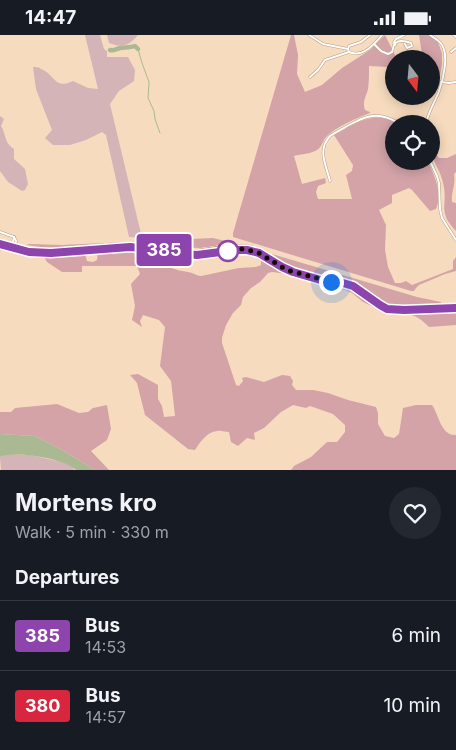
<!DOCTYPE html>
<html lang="en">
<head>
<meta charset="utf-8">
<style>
	:root { --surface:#171b24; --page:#242831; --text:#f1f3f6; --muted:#9ea1a6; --line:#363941 }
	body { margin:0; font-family:Inter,sans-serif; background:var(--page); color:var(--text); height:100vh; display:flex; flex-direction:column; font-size:19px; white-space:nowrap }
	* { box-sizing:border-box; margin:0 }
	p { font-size:16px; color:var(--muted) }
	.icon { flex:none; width:28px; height:28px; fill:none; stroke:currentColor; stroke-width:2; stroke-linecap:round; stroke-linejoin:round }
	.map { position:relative; height:435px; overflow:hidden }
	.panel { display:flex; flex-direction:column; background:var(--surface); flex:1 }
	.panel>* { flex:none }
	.badge { padding:0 10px; border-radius:4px; font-size:18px; line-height:32px }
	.needle { width:32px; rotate:164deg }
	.controls { position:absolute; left:385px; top:15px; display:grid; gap:10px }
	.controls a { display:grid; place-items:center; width:55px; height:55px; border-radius:50%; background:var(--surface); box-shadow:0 2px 12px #0003; font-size:25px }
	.you { position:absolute; width:25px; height:25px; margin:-12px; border:4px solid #fff; border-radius:50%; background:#1a73e8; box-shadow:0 0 0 8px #1a73e833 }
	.map>.badge { position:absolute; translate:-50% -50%; box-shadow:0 0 0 2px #fff }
	h2 { padding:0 15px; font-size:19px; line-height:45px }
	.round { display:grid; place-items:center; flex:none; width:52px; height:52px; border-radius:26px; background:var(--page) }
	.head { display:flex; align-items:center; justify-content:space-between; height:85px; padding:0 15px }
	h1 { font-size:24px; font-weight:700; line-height:38px }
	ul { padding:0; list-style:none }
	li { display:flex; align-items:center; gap:15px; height:70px; padding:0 15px; border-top:1px solid var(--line) }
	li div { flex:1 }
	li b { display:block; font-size:19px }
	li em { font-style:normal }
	li .badge { min-width:55px; font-weight:700; text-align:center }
	.status { display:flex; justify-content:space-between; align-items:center; height:35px; padding:0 25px; background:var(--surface); direction:ltr }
	.status svg { height:14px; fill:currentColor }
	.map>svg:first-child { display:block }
	.green { fill:#d4b4b7 }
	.forest { fill:#d3a3a8 }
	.water { fill:#aab991 }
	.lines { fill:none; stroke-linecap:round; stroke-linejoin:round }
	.stream { stroke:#aab991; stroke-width:1 }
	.river { stroke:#aab991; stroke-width:4.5 }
	.street-casing { stroke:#b79c81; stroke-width:3 }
	.primary-casing { stroke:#a37260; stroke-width:5.5 }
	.street { stroke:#fff; stroke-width:2 }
	.primary { stroke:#f7ccbe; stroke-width:4.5 }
	.line-casing { stroke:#fff; stroke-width:11 }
	.line { stroke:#8e44ad; stroke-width:8 }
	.walk { stroke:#130a03; stroke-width:5; stroke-dasharray:0 9 }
	.stop-dot { fill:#fff; stroke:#8e44ad; stroke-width:2.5 }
</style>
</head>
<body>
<div class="status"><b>14:47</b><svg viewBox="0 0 49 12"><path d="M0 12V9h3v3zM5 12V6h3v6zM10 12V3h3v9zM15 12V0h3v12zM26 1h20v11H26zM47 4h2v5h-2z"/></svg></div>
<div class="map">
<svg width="456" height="435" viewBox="0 0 456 435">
	<rect width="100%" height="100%" fill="#f7dbbe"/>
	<g class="green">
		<path d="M 85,0 L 100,0 L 104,14 L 107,16 L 107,22 L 128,22 L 135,35 L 134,46 L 119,56 L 110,69 L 142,203 L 129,202 L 106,100 L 102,97 L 86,105 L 70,110 L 53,110 L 45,103 L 52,95 L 36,54 L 33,32 C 36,32 39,32 41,34 C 56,40 54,55 73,46 L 88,53 L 98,54 Z"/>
		<path d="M 107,0 L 138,0 C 129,11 122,13 109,8 Z"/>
		<path d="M 0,81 L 4,84 L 1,91 C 7,101 3,106 14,114 L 14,124 L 25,134 L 28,149 L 25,155 L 22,156 L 8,147 L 0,136 Z"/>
		<polygon points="6,419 30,420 62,427 73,431 74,435 1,435 0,422"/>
	</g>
	<g class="forest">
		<path d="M 291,0 L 294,0 L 298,20 L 297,39 L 305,57 L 322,50 L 342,33 L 370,15 L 385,0 L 396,22 L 405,21 L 405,24 L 394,24 L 394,43 L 388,42 L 390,34 L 388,32 L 369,31 C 369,39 369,47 368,54 C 366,62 362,67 365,75 L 370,77 L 370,78 C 357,83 338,91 328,100 C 323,104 322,112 317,115 C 311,119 301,119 294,121 L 302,149 L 325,143 L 326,148 L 318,151 L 316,157 L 318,164 L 352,164 L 346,140 L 352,136 L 353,130 L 334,100 C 358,87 372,75 399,89 L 394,89 L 394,126 L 403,126 L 405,128 L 408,126 L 428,126 C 434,140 443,158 436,174 L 430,176 L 412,155 L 409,153 L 392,160 L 392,168 L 379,175 L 386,190 L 385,215 L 388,232 L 395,248 L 401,248 L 406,246 L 412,250 L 453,234 L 453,226 L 456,222 L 456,236 L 445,239 L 419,250 L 416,253 L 414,256 L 411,256 L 233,202 L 233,198 Z"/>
		<path d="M 419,0 L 428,0 L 438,7 L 442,18 L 442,29 L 438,52 L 437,52 C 437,48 438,44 434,42 L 431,43 L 431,24 L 411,24 L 422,19 Z"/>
		<path d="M 431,118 L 436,119 L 439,123 L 447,123 L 456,119 L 456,137 L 454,139 C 456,149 451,157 452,167 L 456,168 L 456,196 C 436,175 449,170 443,148 C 441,137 434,128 431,118 Z"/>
		<polygon points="213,203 229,207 229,209 200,213 177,212 135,208 48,213 26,210 30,209 61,210"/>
		<path d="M 127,215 L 169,218 L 170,232 C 177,236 185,236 192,238 C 195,239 198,241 201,241 L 239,233 L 256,232 L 261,230 L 261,226 L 252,219 C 262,220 269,227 278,233 C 282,235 286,236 289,239 L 288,239 L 272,237 L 268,238 L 260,247 L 251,253 L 243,262 L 241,270 L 233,278 L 226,290 L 222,303 L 222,308 L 236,350 L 239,351 L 243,346 L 242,343 L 246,342 L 264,347 L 282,340 L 290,341 L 293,346 L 292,350 L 296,355 L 313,355 L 328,358 L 348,365 L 376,372 L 378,378 L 378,389 L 385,401 L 394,403 L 399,399 L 403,373 L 416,370 L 432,370 C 439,380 441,401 456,400 L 456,435 L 291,435 L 294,431 L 311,422 L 327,407 L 337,407 L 345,397 L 345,390 L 333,379 L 310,371 L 306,373 L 293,370 L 281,377 L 264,393 L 254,398 L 255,405 L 247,403 L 238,411 L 231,407 L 229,397 C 226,397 220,395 217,396 C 207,397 200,407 195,415 L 188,414 L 145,380 L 137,348 L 130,340 L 138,339 L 158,350 L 158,364 L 162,371 L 164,382 L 175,381 L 171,346 L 160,331 L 165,292 L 159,285 L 143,280 L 140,286 L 142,292 L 132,285 L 135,271 L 131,249 L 140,239 L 137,231 L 82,231 L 82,237 L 62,237 L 47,227 L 43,220 L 82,217 L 85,219 L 87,226 L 93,227 L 97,225 L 98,217 Z"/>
		<polygon points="272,219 417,262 441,267 441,269 400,270 393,270 384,267 355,246 303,236 286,229"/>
		<polygon points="301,242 353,254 360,258 370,266 388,277 385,277 363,267 352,258 345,255 310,246"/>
		<path d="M 456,275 L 456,290 L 429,292 C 422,285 416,280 406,279 L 406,278 Z"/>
		<polygon points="57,369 79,378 88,377 93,373 107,370 111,394 107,405 91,416 109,435 95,435 62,415 35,401 0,399 0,377 11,377 15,373"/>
	</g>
	<path class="water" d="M 0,399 L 35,401 L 62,415 L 95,435 L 76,435 C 66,424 14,415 0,422 Z"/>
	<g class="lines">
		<polyline class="stream" points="138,14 142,28 149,47 148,63 154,76 155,84 160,98"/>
		<path class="river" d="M 110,15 C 114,16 116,14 120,13 C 125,12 130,13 135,11 L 138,14"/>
		<g class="street-casing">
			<g id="street">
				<polyline points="309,0 323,9 348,14"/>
				<path d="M 370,0 L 361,7 L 349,11 L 348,14 L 349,17 C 362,23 374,10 382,0"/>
				<polyline points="454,0 456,2"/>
				<path d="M 374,9 L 381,16 L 388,19 L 392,17 C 393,15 393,12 394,10 C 397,4 406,6 411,8 L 412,11 L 407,13 L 405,9"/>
				<polyline points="395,10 394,7 396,4 404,0"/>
				<polyline points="451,17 456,13"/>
				<polyline points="310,42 318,35 325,25 349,17"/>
				<polyline points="441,47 449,48 456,47"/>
				<path d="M 426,89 C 428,77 435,67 439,56 C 443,45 449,21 442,10 C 439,5 434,3 430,0"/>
				<polyline points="430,126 437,141 439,148 440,174 442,183 456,205"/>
				<path d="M 330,146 C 326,130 317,115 330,101 C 337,96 344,93 351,89 C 371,78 381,78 401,89"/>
				<polyline points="0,197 14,202"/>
				<polyline points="14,202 16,206 15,211"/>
				<polyline points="12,212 14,202"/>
			</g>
		</g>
		<g class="primary-casing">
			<polyline id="primary" points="0,209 29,217 51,218 125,212 197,217 231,212 245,212 251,213 262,219 282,233 291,236 324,246 351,250 359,255 380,270 387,274 400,275 456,273"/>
		</g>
		<use href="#street" class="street"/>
		<use href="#primary" class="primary"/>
	</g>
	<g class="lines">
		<g class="line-casing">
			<polyline id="line" points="0,209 29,217 51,218 130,212 172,216 185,219 197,220 236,215 247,215 259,218 282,232 293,237 324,246 343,248 353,251 380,270 387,274 404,275 456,273"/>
		</g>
		<use href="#line" class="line"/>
		<polyline class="walk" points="228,216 226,216 242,214 257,217 287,235 331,247"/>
	</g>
	<circle class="stop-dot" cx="228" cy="216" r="10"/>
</svg>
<div class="controls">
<a><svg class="needle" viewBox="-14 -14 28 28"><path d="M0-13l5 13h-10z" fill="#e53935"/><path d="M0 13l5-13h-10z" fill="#9ea1a6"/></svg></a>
<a><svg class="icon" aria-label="locate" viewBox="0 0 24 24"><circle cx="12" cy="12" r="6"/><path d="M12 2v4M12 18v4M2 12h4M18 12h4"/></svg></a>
</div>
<div class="you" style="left:331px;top:247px"></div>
<b class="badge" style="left:164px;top:215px;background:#8e44ad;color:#fff">385</b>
</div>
<section class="panel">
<div class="head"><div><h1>Mortens kro</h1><p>Walk · 5 min · 330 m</p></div><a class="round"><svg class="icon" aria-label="heart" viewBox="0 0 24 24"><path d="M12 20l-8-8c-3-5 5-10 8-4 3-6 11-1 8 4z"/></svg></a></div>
<h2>Departures</h2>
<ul>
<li><span class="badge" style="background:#8e44ad;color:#fff">385</span><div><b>Bus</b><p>14:53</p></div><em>6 min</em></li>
<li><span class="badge" style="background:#d7263d;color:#fff">380</span><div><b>Bus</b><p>14:57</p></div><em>10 min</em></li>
</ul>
</section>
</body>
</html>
